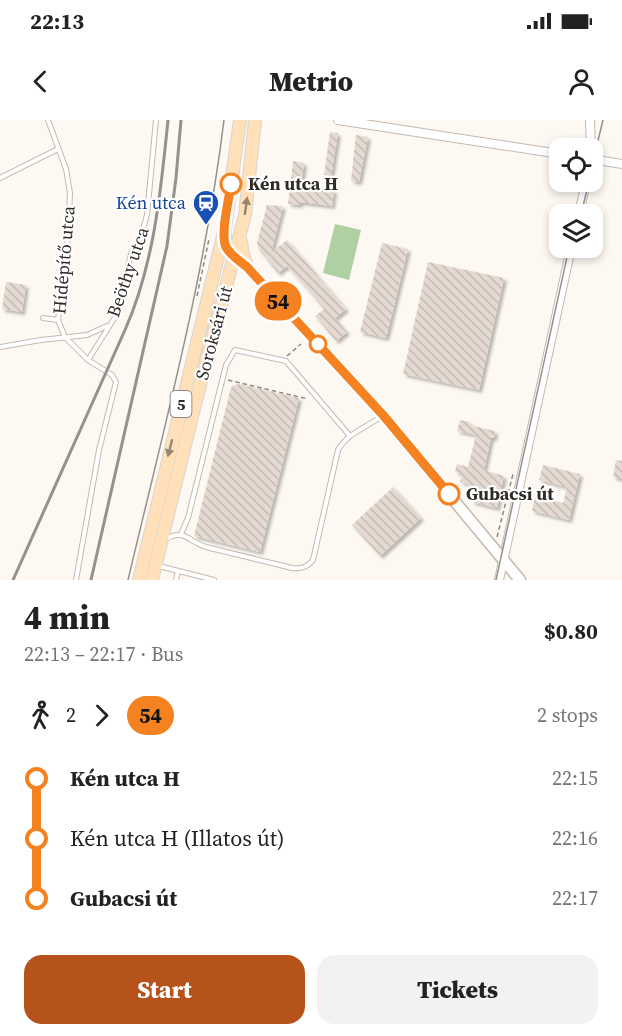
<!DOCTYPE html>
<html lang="en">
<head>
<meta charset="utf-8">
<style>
	:root { --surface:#fff; --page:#f2f2f2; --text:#222; --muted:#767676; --accent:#b6531b }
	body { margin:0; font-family:"Source Serif 4",serif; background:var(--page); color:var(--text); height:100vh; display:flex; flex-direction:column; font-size:22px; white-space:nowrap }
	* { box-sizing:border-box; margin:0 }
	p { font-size:20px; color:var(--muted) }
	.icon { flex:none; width:33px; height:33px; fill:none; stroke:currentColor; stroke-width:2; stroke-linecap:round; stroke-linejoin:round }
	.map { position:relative; height:460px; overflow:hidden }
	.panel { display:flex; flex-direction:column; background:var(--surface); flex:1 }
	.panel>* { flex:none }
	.badge { padding:0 12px; border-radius:20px; font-size:21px; line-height:39px }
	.fabs { position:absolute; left:549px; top:18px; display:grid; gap:12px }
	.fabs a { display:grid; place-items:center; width:54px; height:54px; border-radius:12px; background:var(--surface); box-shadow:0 3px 9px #0003; font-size:30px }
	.map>.badge { position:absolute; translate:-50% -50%; box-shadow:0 0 0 3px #fff }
	.legs { display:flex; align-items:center; gap:9px; height:66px; padding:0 24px; font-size:20px }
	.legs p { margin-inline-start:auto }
	.headline { display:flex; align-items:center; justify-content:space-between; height:102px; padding:0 24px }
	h1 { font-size:33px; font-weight:800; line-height:45px }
	.cta { display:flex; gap:12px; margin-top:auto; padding:12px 24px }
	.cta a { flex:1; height:69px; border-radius:18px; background:var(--accent); color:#fff; font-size:24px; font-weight:800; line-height:69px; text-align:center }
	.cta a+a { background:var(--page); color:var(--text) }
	ul { padding:0 24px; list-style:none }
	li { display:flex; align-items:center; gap:21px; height:60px; font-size:22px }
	li i { display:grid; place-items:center; width:9px; height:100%; margin:0 8px; background:currentColor }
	li i::after { content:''; width:15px; height:15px; margin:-8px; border:4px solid; border-radius:50%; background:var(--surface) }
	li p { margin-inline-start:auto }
	li:first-child i { background:linear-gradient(#0000 50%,currentColor 0) }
	li:last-child i { background:linear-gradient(currentColor 50%,#0000 0) }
	.status { display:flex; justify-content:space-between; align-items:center; height:42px; padding:0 30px; background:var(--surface); direction:ltr }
	.status svg { height:16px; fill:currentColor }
	header { display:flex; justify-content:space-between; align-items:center; height:78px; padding:0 24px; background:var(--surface); font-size:27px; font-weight:800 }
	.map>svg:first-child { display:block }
	.pitch { fill:#aed0a2 }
	.building { fill:url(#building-back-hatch); filter:url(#shadow) }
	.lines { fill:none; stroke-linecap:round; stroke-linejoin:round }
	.lane-casing { stroke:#c3bab1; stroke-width:6 }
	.street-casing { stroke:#c3bab1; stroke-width:10 }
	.secondary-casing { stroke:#c3bab1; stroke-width:13 }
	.primary-casing { stroke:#d5d5d4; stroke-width:14 }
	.path { stroke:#8e8984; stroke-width:1.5; stroke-dasharray:4.5 3; stroke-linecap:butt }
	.lane { stroke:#fff; stroke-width:4 }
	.street { stroke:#fff; stroke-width:8 }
	.secondary { stroke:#fff; stroke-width:10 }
	.primary { stroke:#ffe0b9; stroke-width:12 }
	.tram { stroke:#96918c; stroke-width:1.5 }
	.rail { stroke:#96918c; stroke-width:3 }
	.oneway { fill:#978670 }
	.line-1-casing { stroke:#fff; stroke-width:14 }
	.line-1 { stroke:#f58220; stroke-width:9 }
	.stop-1-dot { fill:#fff; stroke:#f58220; stroke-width:3 }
	.labels { text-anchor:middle; stroke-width:4.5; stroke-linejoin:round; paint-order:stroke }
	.shield { fill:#fff; stroke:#6d6b68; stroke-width:1.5 }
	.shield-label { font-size:16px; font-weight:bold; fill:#2f2c28 }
	.stop-label { font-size:18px; font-weight:bold; fill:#2f2c28; stroke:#fff; text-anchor:start }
	.transit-label { font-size:18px; fill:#164399; stroke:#fff; text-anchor:end }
	.street-label { font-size:18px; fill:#2f2c28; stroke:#fff }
</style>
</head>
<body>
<div class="status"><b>22:13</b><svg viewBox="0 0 49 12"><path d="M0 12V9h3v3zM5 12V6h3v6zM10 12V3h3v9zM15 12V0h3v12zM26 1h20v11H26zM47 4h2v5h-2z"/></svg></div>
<header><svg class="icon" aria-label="back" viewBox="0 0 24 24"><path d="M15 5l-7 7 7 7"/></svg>Metrio<svg class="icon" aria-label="person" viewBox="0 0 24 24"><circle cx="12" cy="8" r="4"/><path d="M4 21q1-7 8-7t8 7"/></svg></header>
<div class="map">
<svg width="622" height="460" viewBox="0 0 622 460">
	<defs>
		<pattern id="building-back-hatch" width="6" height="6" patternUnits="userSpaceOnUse" patternTransform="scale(1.5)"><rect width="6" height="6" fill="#e4dad1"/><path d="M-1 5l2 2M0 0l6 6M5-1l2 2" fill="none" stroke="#c4bbb3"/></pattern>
		<filter id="shadow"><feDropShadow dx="3" dy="3" stdDeviation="1.5" flood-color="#0004"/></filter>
	</defs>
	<rect width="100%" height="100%" fill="#fef8f2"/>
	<polygon class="pitch" points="335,104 361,110 349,160 323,153"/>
	<g class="building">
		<polygon points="330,12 338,13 331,56 324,55"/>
		<polygon points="356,15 368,17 359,62 351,61"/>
		<polygon points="293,41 304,43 301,65 334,70 332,86 300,82 300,85 288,84"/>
		<polygon points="267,85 283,86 271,133 287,120 346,189 335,198 347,212 336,221 315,196 324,189 287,146 278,153 259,130 257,123"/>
		<polygon points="382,123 408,129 386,218 360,212"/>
		<polygon points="428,142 504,158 479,270 403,254"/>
		<polygon points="6,162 26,165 22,192 2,189"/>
		<polygon points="239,264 299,278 260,432 194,416 230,271 232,266"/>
		<polygon points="460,300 470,302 469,305 495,311 494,318 491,318 484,350 504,356 497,388 472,382 474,373 466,371 468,364 460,362 462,354 455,352 457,344 468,347 476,315 457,311"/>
		<polygon points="616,340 622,341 622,359 613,357"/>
		<polygon points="543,345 580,354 569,400 532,391 535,376 563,383 567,367 539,360"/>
		<polygon points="393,367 421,398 380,436 352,405"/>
	</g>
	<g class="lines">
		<g class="lane-casing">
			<g id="lane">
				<polyline points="48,0 66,49 70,73 68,117 58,200 65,217 88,240"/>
				<polyline points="0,58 58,29"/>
				<polyline points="43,198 58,200"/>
				<polyline points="0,227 41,220 87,215 107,206"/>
				<polyline points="181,414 188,398 226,245 235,230 286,241 350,316"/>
				<path d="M 166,419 C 184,408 189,422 206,427 L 292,448 C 302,449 307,447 313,440 L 338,330 C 347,313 368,307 383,295"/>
				<polyline points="159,446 214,460"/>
				<polyline points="76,460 99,330 116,262 112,255 88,240 117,194 131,134 141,116 147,95 156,0"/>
				<polyline points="176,460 178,451"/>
			</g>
		</g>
		<g class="street-casing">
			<g id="street">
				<polyline points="338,0 560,34"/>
				<polyline points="590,0 591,28"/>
				<polyline points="592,39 622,44"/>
				<polyline points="579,94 586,62"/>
				<polyline points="499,460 571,128"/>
			</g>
		</g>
		<g class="secondary-casing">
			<path id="secondary" d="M 225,114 C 225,132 234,137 247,147 L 383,295 L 520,460"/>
		</g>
		<g class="primary-casing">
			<g id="primary">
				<polyline points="241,122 243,134 247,147"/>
				<polyline points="139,460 225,108 240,0"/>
				<polyline points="152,460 195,284 245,95 255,0"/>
			</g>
		</g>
		<g class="path">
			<polyline points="206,83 217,85"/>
			<polyline points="197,176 209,119"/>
			<polyline points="287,236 301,224"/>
			<polyline points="228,260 308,279"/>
			<polyline points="497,417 513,354"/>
		</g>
		<use href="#lane" class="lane"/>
		<use href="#street" class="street"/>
		<use href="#secondary" class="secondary"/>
		<use href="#primary" class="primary"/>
		<g class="tram">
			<polyline points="592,45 603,0"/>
			<polyline points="581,94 589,62"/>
			<path d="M 128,460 C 164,308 205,156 224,0"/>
			<polyline points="496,460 569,128"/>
		</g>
		<g class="rail">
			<path d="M 13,460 L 125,210 C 154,145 161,70 168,0"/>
			<polyline points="91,460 167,126 176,58 181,0"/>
		</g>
	</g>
	<defs><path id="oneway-solid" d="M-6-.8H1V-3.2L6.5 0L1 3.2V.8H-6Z" transform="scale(1.5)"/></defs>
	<g class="oneway">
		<use href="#oneway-solid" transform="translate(246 86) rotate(-82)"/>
		<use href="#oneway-solid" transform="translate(170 328) rotate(104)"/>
	</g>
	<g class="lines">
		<g class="line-1-casing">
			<path id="line-1" d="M 231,64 C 229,80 220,114 226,127 C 231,136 240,141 247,147 L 383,295 L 449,374"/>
		</g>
		<use href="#line-1" class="line-1"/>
	</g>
	<defs>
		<g id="station-pin" transform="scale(1.35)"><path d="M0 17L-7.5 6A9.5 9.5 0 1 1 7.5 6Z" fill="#1a4fb4" stroke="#fff"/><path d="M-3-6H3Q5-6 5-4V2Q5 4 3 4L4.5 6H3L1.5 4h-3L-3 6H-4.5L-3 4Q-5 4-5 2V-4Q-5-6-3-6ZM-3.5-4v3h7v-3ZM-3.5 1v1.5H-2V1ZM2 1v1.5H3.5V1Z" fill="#fff"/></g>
	</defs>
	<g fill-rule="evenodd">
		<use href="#station-pin" x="206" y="83"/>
	</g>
	<g class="stop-1-dot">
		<circle cx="231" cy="64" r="10"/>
		<circle cx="318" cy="224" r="8"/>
		<circle cx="449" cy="374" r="10"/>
	</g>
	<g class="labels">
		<rect class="shield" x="170.5" y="271" width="21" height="26" rx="4.5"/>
		<g class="shield-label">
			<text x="181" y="290">5</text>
		</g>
		<g class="stop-label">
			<text x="248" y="70">Kén utca H</text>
			<text x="466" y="380">Gubacsi út</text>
		</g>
		<g class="transit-label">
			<text x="186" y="89">Kén utca</text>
		</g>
		<g class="street-label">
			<text transform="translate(64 140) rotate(-85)" y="6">Hídépítő utca</text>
			<text transform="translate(128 152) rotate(-71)" y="6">Beöthy utca</text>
			<text transform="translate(214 213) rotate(-75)" y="6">Soroksári út</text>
		</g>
	</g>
</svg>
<div class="fabs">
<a><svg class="icon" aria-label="locate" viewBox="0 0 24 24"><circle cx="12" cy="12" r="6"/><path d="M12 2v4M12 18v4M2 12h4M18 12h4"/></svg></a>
<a><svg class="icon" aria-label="layers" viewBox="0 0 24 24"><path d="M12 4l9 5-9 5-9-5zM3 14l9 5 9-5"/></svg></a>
</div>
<b class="badge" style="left:278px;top:181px;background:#f58220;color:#111">54</b>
</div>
<section class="panel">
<div class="headline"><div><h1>4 min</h1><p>22:13 – 22:17 · Bus</p></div><b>$0.80</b></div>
<div class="legs"><svg class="icon" aria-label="walk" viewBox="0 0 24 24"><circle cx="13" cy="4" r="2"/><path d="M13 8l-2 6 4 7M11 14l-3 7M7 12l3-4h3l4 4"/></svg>2<svg class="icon" aria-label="forward" viewBox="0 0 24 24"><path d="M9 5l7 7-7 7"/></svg><b class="badge" style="background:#f58220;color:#111">54</b><p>2 stops</p></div>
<ul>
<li><i style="color:#f58220"></i><b>Kén utca H</b><p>22:15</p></li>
<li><i style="color:#f58220"></i><span>Kén utca H (Illatos út)</span><p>22:16</p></li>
<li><i style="color:#f58220"></i><b>Gubacsi út</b><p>22:17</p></li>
</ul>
<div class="cta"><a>Start</a><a>Tickets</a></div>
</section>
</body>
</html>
